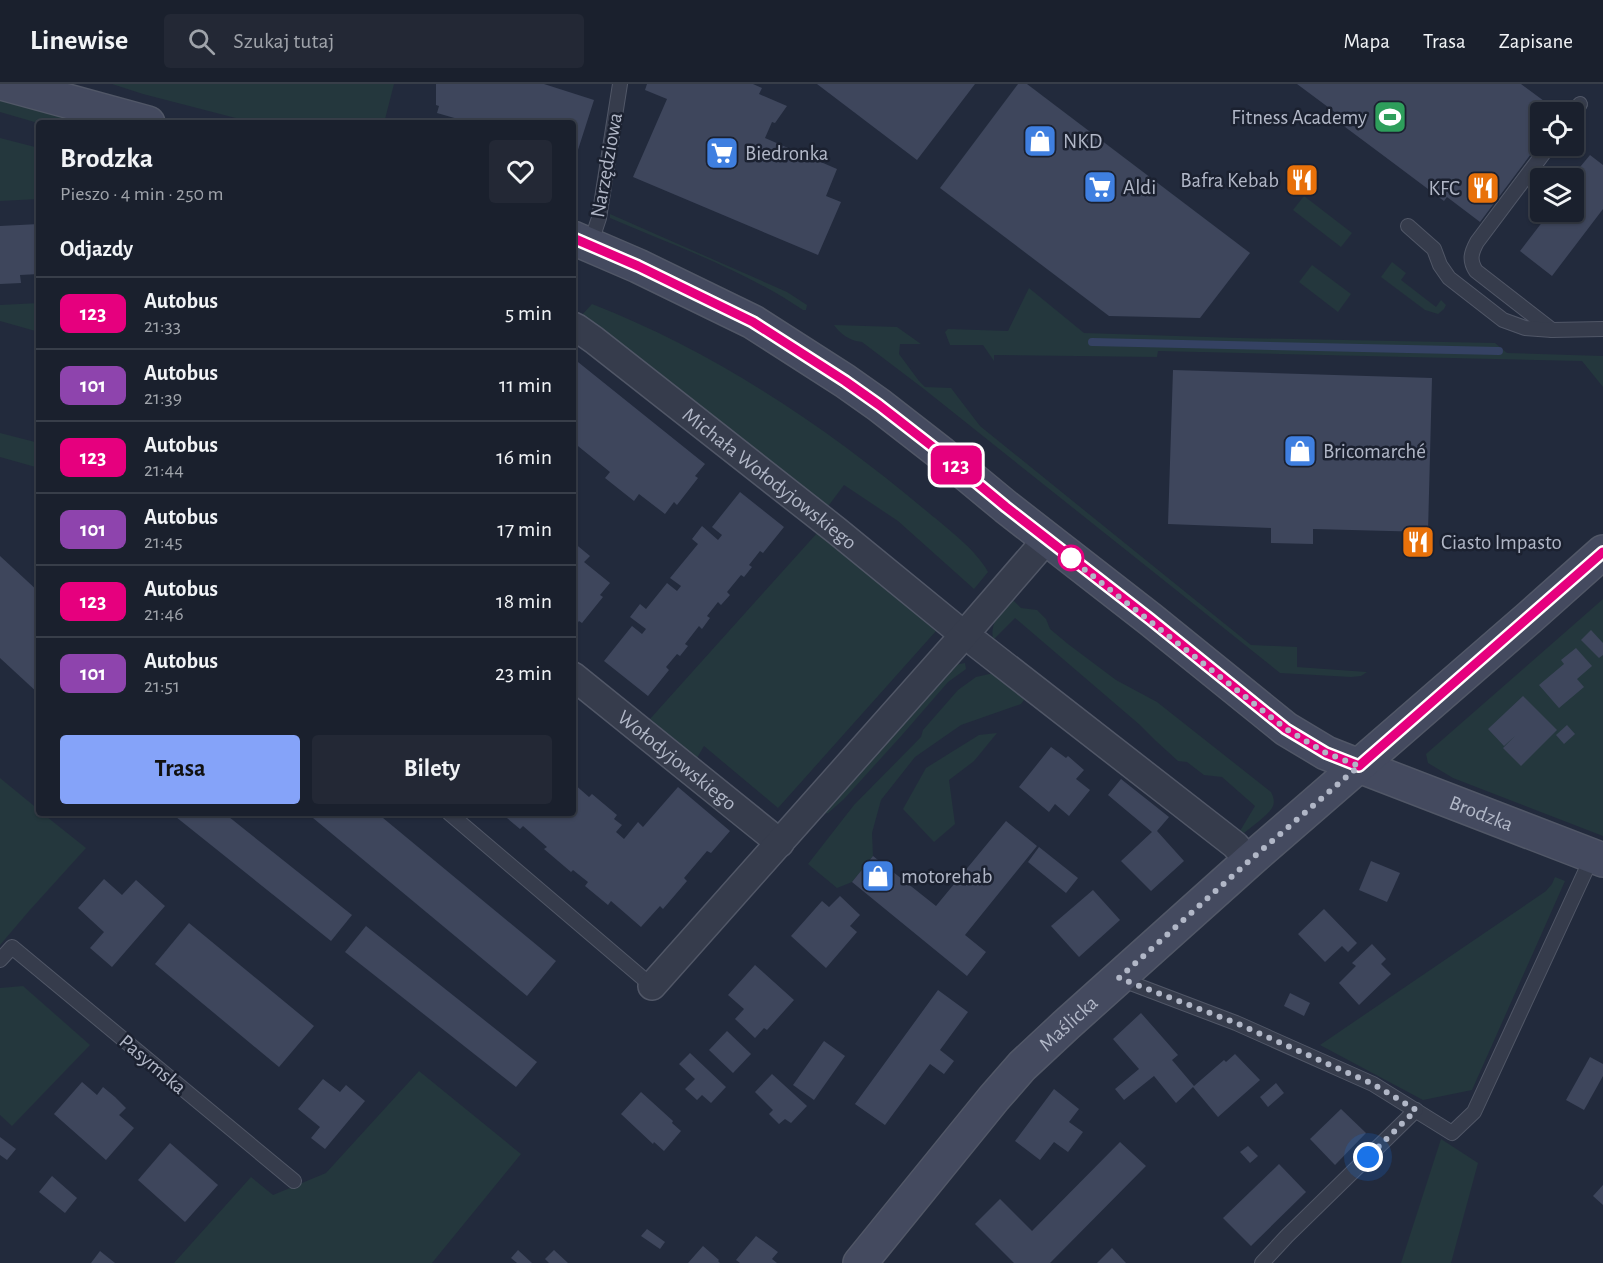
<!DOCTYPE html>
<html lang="pl">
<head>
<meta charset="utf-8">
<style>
	:root { --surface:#1a202d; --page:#232835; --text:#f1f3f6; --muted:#9fa3aa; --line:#383e49; --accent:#85a3f9 }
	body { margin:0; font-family:"Alegreya Sans",sans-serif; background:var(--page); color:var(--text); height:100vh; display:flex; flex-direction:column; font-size:22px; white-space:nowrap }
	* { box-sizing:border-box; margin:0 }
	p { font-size:20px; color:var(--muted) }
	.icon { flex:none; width:33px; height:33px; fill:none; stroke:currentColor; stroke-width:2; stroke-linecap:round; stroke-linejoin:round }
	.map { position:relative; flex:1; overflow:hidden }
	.drawer { position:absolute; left:36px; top:36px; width:540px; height:696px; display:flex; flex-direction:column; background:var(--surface); border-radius:6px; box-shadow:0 2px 4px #0004,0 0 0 2px var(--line) }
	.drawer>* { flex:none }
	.badge { padding:0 12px; border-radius:9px; font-size:21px; line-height:39px }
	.controls { position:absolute; left:1530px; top:18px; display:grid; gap:12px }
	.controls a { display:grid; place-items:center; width:54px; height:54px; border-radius:6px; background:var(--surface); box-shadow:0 2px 4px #0004,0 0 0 2px var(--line); font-size:30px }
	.you { position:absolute; width:30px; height:30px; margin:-15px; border:4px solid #fff; border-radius:50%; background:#1a73e8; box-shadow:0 0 0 9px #1a73e833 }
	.map>.badge { position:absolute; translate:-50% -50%; box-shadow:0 0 0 3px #fff }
	h2 { padding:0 24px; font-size:22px; line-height:54px }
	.round { display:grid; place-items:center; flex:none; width:63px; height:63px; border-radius:6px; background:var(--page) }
	.summary { display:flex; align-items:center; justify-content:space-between; height:102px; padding:0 24px }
	h1 { font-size:28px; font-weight:600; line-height:45px }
	.button { display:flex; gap:12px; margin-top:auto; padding:12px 24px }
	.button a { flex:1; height:69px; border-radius:6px; background:var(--accent); color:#111; font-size:24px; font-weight:600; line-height:69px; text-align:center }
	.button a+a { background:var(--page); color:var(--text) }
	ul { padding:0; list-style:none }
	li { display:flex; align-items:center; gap:18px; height:72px; padding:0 24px; border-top:2px solid var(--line) }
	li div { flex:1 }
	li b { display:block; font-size:22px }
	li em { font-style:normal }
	li .badge { min-width:66px; font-weight:700; text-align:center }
	header { display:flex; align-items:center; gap:36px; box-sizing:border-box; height:84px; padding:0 30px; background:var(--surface); border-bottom:2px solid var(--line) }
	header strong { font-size:28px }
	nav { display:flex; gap:33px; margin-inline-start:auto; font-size:21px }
	.search { width:420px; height:54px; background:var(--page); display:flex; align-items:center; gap:15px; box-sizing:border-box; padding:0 21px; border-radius:6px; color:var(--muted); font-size:22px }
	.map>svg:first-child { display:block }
	.green { fill:#24373d }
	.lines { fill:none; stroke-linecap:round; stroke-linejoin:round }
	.stream { stroke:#354263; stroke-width:8 }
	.building { fill:#3e465c }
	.lane-casing { stroke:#515767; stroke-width:16 }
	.street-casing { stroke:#515767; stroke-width:30 }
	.secondary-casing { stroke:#515767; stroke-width:36 }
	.lane { stroke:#363c4c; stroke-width:14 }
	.street { stroke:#363c4c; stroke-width:27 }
	.secondary { stroke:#444a5f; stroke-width:33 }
	.line-casing { stroke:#fff; stroke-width:14 }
	.line { stroke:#e6007e; stroke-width:9 }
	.walk { stroke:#b1b7c7; stroke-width:6; stroke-dasharray:0 10.8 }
	.stop-dot { fill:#fff; stroke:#e6007e; stroke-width:3 }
	.labels { text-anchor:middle; stroke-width:5; stroke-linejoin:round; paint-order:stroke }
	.poi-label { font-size:21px; fill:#b1b7c7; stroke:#1b2130; text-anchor:start }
	.street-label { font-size:21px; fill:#b1b7c7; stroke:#1b2130 }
</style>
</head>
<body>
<header>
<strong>Linewise</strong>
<div class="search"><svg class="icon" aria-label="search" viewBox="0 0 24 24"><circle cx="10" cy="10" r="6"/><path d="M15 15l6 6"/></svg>Szukaj tutaj</div>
<nav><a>Mapa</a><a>Trasa</a><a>Zapisane</a></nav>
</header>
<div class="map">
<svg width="1603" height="1179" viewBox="0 0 1603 1179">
	<rect width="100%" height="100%" fill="#222a3c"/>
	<g class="green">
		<polygon points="112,0 394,0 384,39 255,39 143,10"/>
		<polygon points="0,16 86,39 38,39 0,28"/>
		<polygon points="0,54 39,64 39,115 0,117"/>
		<polygon points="1304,112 1352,149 1341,163 1293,126"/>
		<path d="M 610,130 L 787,208 L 807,221 L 806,226 L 803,226 C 744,186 675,162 610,134 Z"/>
		<polygon points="1392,178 1406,189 1401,196 1436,223 1441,216 1446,221 1444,225 1438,230 1425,226 1381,193"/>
		<polygon points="1312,181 1351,210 1338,228 1299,198"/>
		<polygon points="1029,204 1084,249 1239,254 1495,259 1507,269 1603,272 1603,303 1582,277 1158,267 1157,273 994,271 994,277 983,261 950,261 945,248 948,245 1008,247"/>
		<polygon points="39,219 39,248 0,237 0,221"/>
		<path d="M 592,220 C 713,267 824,341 924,425 C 943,441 977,466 988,488 L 974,505 L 898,437 L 844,401 L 826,425 L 580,233 Z"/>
		<path d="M 834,241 L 897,243 L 921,260 L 900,260 L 899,270 L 919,297 L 925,303 L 951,304 L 980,342 L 1251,561 L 1297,563 L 1297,583 L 1367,588 L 1361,592 L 1351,593 L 1280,589 L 924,305 L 862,258 C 850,257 840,250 834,241 Z"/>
		<polygon points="0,349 39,359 39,384 0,373"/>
		<polygon points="818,448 936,547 778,724 704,662 697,674 650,635"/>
		<polygon points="1603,515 1603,752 1453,694 1428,679 1426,670"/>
		<path d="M 1013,516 L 1021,524 L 1037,526 L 1046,535 L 1050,545 L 1068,560 L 1116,596 L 1157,618 L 1271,708 C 1273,712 1275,717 1273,722 C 1270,730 1251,743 1244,749 L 1240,747 L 1255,722 L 1222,693 L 1204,691 L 1187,678 L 1178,677 L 1156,657 L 1140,641 L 1015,534 L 993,556 C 990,536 1001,529 1013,516 Z"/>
		<polygon points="965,579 966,585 948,598 902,651 844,715 828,729 823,730 955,581"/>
		<polygon points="994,589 1026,613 1021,620 961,641 915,673 881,716 872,749 873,772 852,798 837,804 808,780 854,721 921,653 923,646 958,606 976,593"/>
		<polygon points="997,649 974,677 949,696 955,740 934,758 903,725 926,684 979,651"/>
		<polygon points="0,694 39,726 39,729 42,729 86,764 29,827 0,861"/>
		<polygon points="1555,793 1565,797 1472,1006 1423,1016 1320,961 1546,807 1552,800"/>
		<polygon points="23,902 90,961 12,1042 0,1031 0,904"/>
		<polygon points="419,987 521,1070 432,1179 174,1179 251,1093 273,1111 326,1089"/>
		<polygon points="1441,1055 1478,1079 1451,1179 1401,1179"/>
	</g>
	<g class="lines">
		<polyline class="stream" points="1092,258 1499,267"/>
	</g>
	<g class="building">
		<polygon points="436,0 544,0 594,16 576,72 573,71 573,39 472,39 437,29 439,22 436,21"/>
		<polygon points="647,0 753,0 762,4 759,10 787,22 775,39 772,38 765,54 837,85 826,112 841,118 818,171 633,93 667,15 645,6"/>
		<polygon points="817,0 975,0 917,76"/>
		<polygon points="1018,0 1027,0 1250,169 1200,234 1109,232 940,104"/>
		<polygon points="1297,0 1521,0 1559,28 1540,28 1540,58 1480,138 1447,113 1444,117 1388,75 1333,34 1336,29"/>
		<polygon points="1590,71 1603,81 1603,125 1552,192 1520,167 1550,128 1574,128 1574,94 1571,94"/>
		<polygon points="1301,83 1314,93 1302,109 1289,100"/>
		<polygon points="39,140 39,190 20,191 21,199 0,200 0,142"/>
		<polygon points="573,274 705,380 695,392 698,394 677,421 674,418 665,430 639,410 634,417 605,394 610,388 573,358"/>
		<polygon points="1173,286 1432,294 1428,448 1313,445 1313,460 1271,459 1271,444 1168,440"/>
		<polygon points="740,408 784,443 763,469 760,467 749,481 752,483 744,493 741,491 727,508 730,511 721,521 718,518 707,532 710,534 702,545 699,542 685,560 688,562 680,572 677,570 666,583 669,586 648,612 604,577 632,542 642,550 646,545 630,533 640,520 646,525 667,499 677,507 681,502 670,494 698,460 692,455 702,442 718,456 722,451 712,443"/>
		<polygon points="1411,453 1426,454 1425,462 1410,462"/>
		<polygon points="573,458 590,472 584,478 610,499 600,511 603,513 582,539 579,537 573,545"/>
		<polygon points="0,472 39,508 39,610 0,574"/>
		<polygon points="1591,546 1603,559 1603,571 1599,574 1581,556"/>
		<polygon points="1576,564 1592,582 1577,595 1584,603 1559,624 1539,601 1564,580 1561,576"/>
		<polygon points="1523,612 1557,646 1521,682 1503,664 1515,652 1504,662 1488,645"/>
		<polygon points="1567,641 1575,650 1564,660 1556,651"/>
		<polygon points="1051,663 1066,674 1068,672 1084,686 1076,695 1090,706 1069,732 1055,720 1049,728 1019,703"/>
		<polygon points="1121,695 1169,733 1157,747 1184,777 1151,807 1121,777 1152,748 1108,711"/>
		<polygon points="573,699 589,713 592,710 617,731 614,735 622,741 616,748 624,755 638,738 643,743 678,703 730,747 711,769 707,767 684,794 687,797 663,825 660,822 641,843 611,817 608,821 585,802 588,798 573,786 571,788 544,765 547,763 523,742 520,745 501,729 573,729"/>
		<polygon points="171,729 224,729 352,831 331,857"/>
		<polygon points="307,729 377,729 556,877 527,912"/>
		<polygon points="1006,737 1037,762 965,851 986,868 967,892 852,798 873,772 936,822"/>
		<polygon points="1039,763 1078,794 1066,809 1028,778"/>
		<polygon points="1371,777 1400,789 1387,818 1359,806"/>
		<polygon points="104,795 122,811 136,796 165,822 112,883 90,864 104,848 78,824"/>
		<polygon points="1093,806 1120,836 1079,873 1051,842"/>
		<polygon points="840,812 860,831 850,842 857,848 826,884 791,852 822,817 829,823"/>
		<polygon points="1324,825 1357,859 1348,868 1342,862 1325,878 1298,850"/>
		<polygon points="189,839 314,942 279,983 155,880"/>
		<polygon points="366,842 537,978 516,1003 345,868"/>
		<polygon points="1372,860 1386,875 1381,880 1391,890 1359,921 1339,899 1356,882 1352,879"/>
		<polygon points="755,881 794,916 767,946 764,944 755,954 735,935 744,925 728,911"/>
		<polygon points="938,906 968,928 940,966 954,977 944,990 930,980 885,1041 855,1020"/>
		<polygon points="1290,909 1310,919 1304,932 1284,922"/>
		<polygon points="1141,929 1178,971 1172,976 1194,1002 1224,976 1226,978 1235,970 1260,996 1218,1033 1193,1003 1176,1019 1154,992 1124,1016 1115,1005 1139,985 1113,955"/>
		<polygon points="727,947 751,970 733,989 709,966"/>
		<polygon points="824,957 845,972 814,1016 793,1001"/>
		<polygon points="690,969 726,1003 711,1019 702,1011 697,1016 685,1005 695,995 679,980"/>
		<polygon points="1590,973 1603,980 1603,992 1584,1026 1566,1016"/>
		<polygon points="772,990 807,1022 791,1039 785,1035 779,1040 769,1030 773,1026 755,1008"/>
		<polygon points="323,995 340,1008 346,1001 365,1017 325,1065 311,1054 320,1043 298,1025"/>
		<polygon points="82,998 97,1011 103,1003 115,1013 126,1024 119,1031 134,1044 106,1076 54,1030"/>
		<polygon points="1276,999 1284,1009 1268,1023 1260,1013"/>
		<polygon points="1054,1005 1079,1025 1069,1038 1083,1048 1068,1068 1054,1058 1040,1076 1015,1057"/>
		<polygon points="641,1008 673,1037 672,1039 681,1047 664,1067 654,1058 653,1060 621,1030"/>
		<polygon points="1341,1025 1366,1049 1335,1081 1310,1055"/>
		<polygon points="0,1053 16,1065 7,1076 0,1071"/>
		<polygon points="1120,1058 1146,1082 1050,1179 1014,1179 975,1140 1000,1115 1032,1147"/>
		<polygon points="170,1059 218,1101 185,1138 138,1096"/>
		<polygon points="1248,1062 1258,1072 1250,1079 1240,1068"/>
		<polygon points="1279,1080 1306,1108 1251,1162 1223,1134"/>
		<polygon points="52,1092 77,1114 65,1129 39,1108"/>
		<polygon points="1603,1101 1603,1121 1593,1112"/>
		<polygon points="647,1145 665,1158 660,1165 641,1152"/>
		<polygon points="756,1152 778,1168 772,1175 777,1179 740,1179 736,1176"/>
		<polygon points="703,1162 719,1176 718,1177 720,1179 688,1179"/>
		<polygon points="1112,1164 1126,1179 1097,1179"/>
		<polygon points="518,1166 532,1179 517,1179 511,1174"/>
		<polygon points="554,1166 568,1179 549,1179 545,1175"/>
		<polygon points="100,1167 115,1179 91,1179"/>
	</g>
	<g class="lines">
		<g class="lane-casing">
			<g id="lane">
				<polyline points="1574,29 1580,20"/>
				<path d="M 1549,62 L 1477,158 C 1471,169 1469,176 1476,187 L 1552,246"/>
				<polyline points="1408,142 1434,165 1440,181 1449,194 1503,236 1525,244 1552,246 1603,245"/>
				<polyline points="590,161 599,134 620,0"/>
				<polyline points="449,729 652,902"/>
				<polyline points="0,876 12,863 294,1097"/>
				<polyline points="1120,895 1236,939 1373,1000 1452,1049 1474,1028 1586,786"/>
				<polyline points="1262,1179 1287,1152 1416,1026"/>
			</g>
		</g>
		<g class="street-casing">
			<g id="street">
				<path id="s1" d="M 573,242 L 577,244 L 594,256 L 837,447 L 964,551"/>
				<polyline points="977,560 1235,761 1249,777"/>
				<path id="s2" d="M 573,592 L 780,759"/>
				<polyline points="652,902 964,551 1047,455"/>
			</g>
		</g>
		<g class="secondary-casing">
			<g id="secondary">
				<polyline points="5,0 148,39"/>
				<path id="s3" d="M 573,154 L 638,182 L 753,238 L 845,297 L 879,321 L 942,370 L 1006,423 L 1150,535 L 1286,645 L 1326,669 L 1359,682 L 1603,776"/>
				<path id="s4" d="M 860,1179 L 994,1014 L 1022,982 L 1066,941 L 1249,777 L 1530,533 L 1603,468"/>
			</g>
		</g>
		<use href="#lane" class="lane"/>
		<use href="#street" class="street"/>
		<use href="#secondary" class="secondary"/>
	</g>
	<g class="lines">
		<g class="line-casing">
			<polyline id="line" points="573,154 638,182 753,238 845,297 879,321 942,370 1006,423 1150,535 1286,645 1326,669 1359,682 1603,468"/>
		</g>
		<use href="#line" class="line"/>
		<polyline class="walk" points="1071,474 1065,470 1286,645 1326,669 1359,682 1249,777 1119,894 1236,939 1373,1000 1416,1026 1368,1073"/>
	</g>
	<defs>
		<g id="stadium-square" transform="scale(1.725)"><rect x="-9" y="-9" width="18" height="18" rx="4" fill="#2e9e5b" stroke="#1b2130"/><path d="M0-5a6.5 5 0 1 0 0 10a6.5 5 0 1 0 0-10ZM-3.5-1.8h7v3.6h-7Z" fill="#fff"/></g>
		<g id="shop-square" transform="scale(1.725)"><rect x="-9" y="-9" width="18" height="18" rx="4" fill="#3f7fe0" stroke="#1b2130"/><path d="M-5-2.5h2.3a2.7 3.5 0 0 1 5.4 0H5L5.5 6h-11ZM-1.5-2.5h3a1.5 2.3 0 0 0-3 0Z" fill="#fff"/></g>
		<g id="supermarket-square" transform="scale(1.725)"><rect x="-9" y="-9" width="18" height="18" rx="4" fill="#3f7fe0" stroke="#1b2130"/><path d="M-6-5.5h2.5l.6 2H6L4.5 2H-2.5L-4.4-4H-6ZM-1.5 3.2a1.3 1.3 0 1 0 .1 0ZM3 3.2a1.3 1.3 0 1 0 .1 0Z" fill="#fff"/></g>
		<g id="restaurant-square" transform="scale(1.725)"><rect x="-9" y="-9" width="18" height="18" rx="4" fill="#e8710a" stroke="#1b2130"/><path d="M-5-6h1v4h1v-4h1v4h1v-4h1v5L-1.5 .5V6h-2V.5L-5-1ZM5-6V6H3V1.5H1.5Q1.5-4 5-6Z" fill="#fff"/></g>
	</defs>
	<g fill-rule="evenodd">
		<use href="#stadium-square" x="1390" y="33"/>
		<use href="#shop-square" x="1040" y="57"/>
		<use href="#supermarket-square" x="722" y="69"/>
		<use href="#restaurant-square" x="1302" y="96"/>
		<use href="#supermarket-square" x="1100" y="103"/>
		<use href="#restaurant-square" x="1483" y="104"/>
		<use href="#shop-square" x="1300" y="367"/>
		<use href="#restaurant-square" x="1418" y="458"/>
		<use href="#shop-square" x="878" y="792"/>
	</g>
	<circle class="stop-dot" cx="1071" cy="474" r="12"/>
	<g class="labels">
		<g class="poi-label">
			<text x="1367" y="40" text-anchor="end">Fitness Academy</text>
			<text x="1063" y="64">NKD</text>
			<text x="745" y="76">Biedronka</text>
			<text x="1279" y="103" text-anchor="end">Bafra Kebab</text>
			<text x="1123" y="110">Aldi</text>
			<text x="1460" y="111" text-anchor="end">KFC</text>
			<text x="1323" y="374">Bricomarché</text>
			<text x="1441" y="465">Ciasto Impasto</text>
			<text x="901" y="799">motorehab</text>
		</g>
		<g class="street-label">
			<text transform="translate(606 81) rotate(-80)" y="7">Narzędziowa</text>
			<text dy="7" stroke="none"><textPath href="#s1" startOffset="249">Michała Wołodyjowskiego</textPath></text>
			<text dy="7" stroke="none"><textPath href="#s2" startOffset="134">Wołodyjowskiego</textPath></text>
			<text dy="7" stroke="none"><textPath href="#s3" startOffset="1083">Brodzka</textPath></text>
			<text dy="7" stroke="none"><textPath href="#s4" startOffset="318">Maślicka</textPath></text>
			<text transform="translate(153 980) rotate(40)" y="7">Pasymska</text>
		</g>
	</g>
</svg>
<div class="controls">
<a><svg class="icon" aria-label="locate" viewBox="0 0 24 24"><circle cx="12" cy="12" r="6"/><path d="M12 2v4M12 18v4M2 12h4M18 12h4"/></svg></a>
<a><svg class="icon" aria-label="layers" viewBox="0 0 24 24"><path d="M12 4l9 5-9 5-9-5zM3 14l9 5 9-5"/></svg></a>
</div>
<div class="you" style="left:1368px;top:1073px"></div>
<b class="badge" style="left:956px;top:381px;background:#e6007e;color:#fff">123</b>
<section class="drawer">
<div class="summary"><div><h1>Brodzka</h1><p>Pieszo · 4 min · 250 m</p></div><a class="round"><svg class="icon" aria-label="heart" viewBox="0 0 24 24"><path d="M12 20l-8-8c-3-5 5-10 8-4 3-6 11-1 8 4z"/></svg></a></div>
<h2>Odjazdy</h2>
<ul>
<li><span class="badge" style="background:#e6007e;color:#fff">123</span><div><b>Autobus</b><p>21:33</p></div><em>5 min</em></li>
<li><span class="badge" style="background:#8e44ad;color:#fff">101</span><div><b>Autobus</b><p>21:39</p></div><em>11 min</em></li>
<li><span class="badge" style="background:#e6007e;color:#fff">123</span><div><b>Autobus</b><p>21:44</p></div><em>16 min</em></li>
<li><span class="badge" style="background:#8e44ad;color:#fff">101</span><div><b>Autobus</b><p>21:45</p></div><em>17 min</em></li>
<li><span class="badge" style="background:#e6007e;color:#fff">123</span><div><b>Autobus</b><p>21:46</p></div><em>18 min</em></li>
<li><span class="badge" style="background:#8e44ad;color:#fff">101</span><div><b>Autobus</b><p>21:51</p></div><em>23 min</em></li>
</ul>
<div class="button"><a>Trasa</a><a>Bilety</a></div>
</section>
</div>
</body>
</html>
